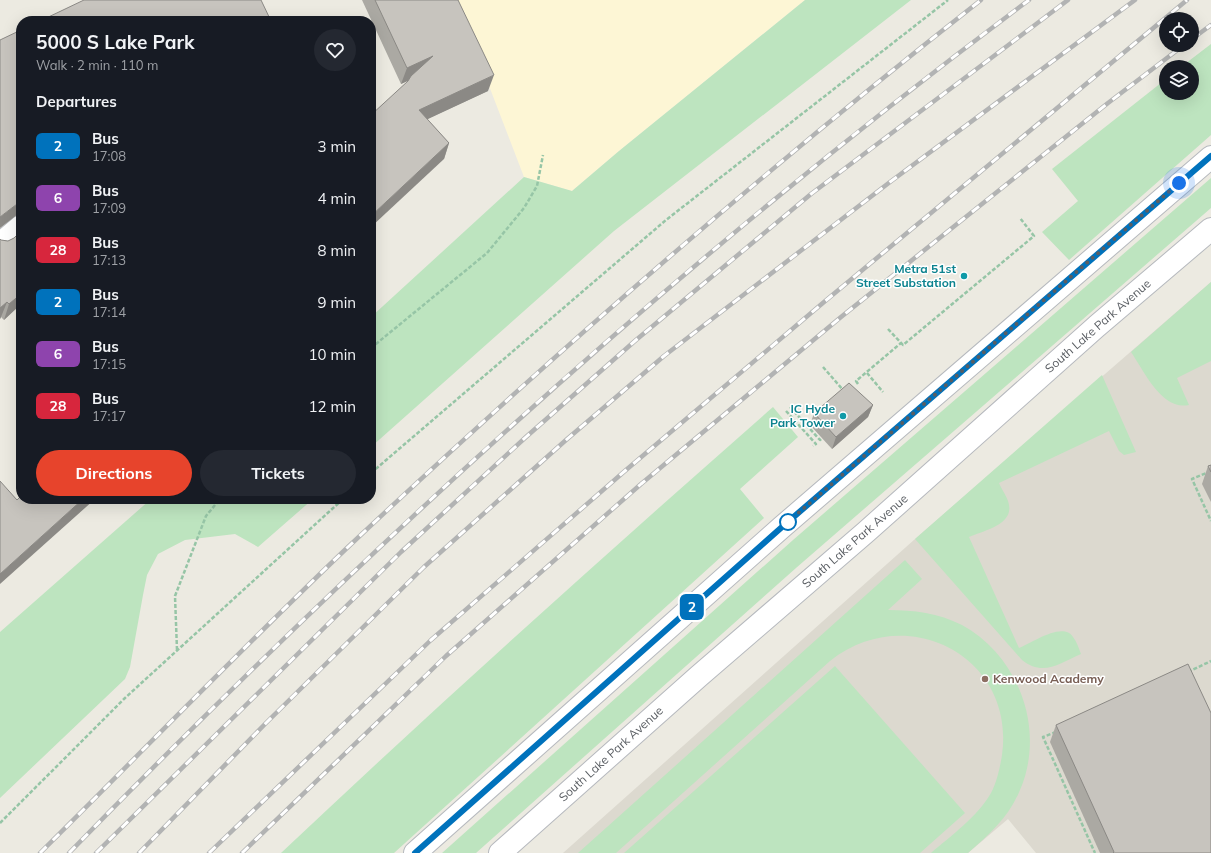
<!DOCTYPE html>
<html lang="en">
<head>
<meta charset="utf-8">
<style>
	:root { --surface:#171b24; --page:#242831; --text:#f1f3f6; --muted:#9ea1a6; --accent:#e7442c }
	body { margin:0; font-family:Mulish,sans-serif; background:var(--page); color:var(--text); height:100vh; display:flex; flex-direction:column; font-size:15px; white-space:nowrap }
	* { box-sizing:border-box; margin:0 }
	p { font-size:13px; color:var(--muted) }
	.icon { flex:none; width:22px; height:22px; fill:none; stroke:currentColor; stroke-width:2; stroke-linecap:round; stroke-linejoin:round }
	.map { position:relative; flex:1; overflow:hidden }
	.panel { position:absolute; left:16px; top:16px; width:360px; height:488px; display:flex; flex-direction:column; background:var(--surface); border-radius:16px; box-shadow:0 4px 16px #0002 }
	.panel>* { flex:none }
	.badge { padding:0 8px; border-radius:6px; font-size:14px; line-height:26px }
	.buttons { position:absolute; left:1159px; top:12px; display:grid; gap:8px }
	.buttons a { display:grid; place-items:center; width:40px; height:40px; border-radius:50%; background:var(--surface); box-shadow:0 4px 16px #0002; font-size:20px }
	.you { position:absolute; width:20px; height:20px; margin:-10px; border:3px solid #fff; border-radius:50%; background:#1a73e8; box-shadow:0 0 0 6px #1a73e833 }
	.map>.badge { position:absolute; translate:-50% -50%; box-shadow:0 0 0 2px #fff }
	h2 { padding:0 20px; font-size:15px; line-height:36px }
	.round { display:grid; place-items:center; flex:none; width:42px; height:42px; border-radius:21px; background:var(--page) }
	.overview { display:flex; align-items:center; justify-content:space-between; height:68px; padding:0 20px }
	h1 { font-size:19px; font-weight:700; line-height:30px }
	.primary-button { display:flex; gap:8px; margin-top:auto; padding:8px 20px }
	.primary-button a { flex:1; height:46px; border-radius:24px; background:var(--accent); color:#fff; font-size:16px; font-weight:700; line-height:46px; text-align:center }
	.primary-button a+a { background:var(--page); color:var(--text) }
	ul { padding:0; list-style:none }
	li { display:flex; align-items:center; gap:12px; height:52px; padding:0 20px }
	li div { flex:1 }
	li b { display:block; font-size:15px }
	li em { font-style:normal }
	li .badge { min-width:44px; font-weight:700; text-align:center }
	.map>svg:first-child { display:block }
	.commercial { fill:#fdf6d5 }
	.education { fill:#dcd9cf }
	.green { fill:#bde4bf }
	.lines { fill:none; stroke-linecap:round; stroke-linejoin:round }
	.minor-casing { stroke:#b6b9be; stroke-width:24 }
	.path { stroke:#96c5a6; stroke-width:2.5; stroke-dasharray:4 2; stroke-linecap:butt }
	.minor { stroke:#fff; stroke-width:22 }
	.rail-casing { stroke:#b2b3b3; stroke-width:4.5 }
	.rail { stroke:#fff; stroke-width:3; stroke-dasharray:9; stroke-linecap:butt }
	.wall { fill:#aba9a3 }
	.shaded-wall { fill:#8b8985 }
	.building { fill:#c7c4be; stroke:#8b8985 }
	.line-casing { stroke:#fff; stroke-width:9 }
	.line { stroke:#0072bc; stroke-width:6 }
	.walk { stroke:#595d62; stroke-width:4; stroke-dasharray:0 7.2 }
	.culture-dot { fill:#0f9aa8; stroke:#fff; stroke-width:1.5 }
	.stop-dot { fill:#fff; stroke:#0072bc; stroke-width:2 }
	.education-dot { fill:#8d6e63; stroke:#fff; stroke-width:1.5 }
	.labels { text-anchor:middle; stroke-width:3; stroke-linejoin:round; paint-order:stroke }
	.culture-label { font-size:12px; font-weight:bold; fill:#0d838f; stroke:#fff; text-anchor:end }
	.street-label { font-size:12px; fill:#595d62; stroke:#fff }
	.education-label { font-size:12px; font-weight:bold; fill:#785e54; stroke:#fff; text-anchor:start }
</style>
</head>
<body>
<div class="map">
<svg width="1211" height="853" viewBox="0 0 1211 853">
	<rect width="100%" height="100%" fill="#eceae1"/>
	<polygon class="commercial" points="456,0 805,0 619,151 572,191 524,177"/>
	<polygon class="education" points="1211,282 1211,853 1036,853 1008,819 968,853 563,853 915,539"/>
	<g class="green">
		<polygon points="805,0 911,0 614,231 371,447 371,317 524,177 572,191 619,151"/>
		<polygon points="1211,44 1211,135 1069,260 1042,232 1078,201 1052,169 1166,79 1166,93 1192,93 1192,67 1181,67"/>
		<polygon points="1211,178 1211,208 796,568 476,853 442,853 793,540"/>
		<path d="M 1211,282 L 1211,361 L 1177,378 L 1189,405 C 1162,411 1144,371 1131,352 Z"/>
		<path d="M 1102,375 L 1136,452 L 1124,455 L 1119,451 L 1109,431 L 999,483 C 1002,490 1008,498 1009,505 C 1013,525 982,531 969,537 L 1019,648 C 1032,643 1063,621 1073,637 C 1077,642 1079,649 1081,654 C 1060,663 1043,677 1022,660 L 915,539 Z"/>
		<path d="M 773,407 L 798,437 L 740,489 L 764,518 L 394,853 L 281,853 C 442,701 607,553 773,407 Z"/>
		<polygon points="151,499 313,499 258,547 235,534 185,540 158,554 147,575 143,595 130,667 125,679 0,798 0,632"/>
		<path d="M 905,560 L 922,579 L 888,610 C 914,610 938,613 962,625 C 1019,656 1046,730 1020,790 C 1009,817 990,834 968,853 L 931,853 C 952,835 977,817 991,793 C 997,782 1000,767 1002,755 C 1016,657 907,600 830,661 L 616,853 L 578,853 Z"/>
		<polygon points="835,666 965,813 920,853 624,853"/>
	</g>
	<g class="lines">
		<g class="minor-casing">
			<g id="minor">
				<polyline points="0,244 21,226"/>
				<polyline points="415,853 782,527 1211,157"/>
				<polyline points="500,853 699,676 866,532 1097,326 1211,229"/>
			</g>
		</g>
		<g class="path">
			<polyline points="888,329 903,345 1034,236 1020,218"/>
			<polyline points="371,348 487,253 524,208 537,186 543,155"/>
			<polyline points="823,367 844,391"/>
			<polyline points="867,373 883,392"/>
			<polyline points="858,384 856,381 901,343"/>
			<polyline points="790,407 820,440 822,438"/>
			<polyline points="786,411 816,444 813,446"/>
			<polyline points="1211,471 1192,479 1211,521"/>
			<polyline points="371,473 666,220 948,0"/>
			<polyline points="177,650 175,596 206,516 220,499"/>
			<polyline points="1188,672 1211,661"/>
			<polyline points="1056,732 1043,737 1095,853"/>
			<polyline points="0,823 125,698 343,499"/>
		</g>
		<use href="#minor" class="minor"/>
		<g class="rail-casing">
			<g id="rail">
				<polyline points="1192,39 1211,25"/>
				<path d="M 40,853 C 143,751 243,647 348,547 C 551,356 762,172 981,0"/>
				<path d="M 69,853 C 368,546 685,256 1029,0"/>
				<polyline points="96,853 401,552 526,437 636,340 811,194 1068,0"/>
				<polyline points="139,853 266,723 424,567 566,440 664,356 890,182 1135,0"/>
				<polyline points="209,853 431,640 626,470 824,302 1187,0"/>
				<polyline points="242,853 446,656 641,484 841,317 1108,103 1184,45"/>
			</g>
		</g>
		<use href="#rail" class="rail"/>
	</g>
	<g class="wall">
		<polygon points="362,0 458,0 488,91 427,119 449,143 444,159 409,80 401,84"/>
		<polygon points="21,231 21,304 4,320 1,317 0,319 0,239 1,240 8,241 14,238"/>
		<polygon points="873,405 868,417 832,449 810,425 814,413"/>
		<polygon points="1211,465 1211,502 1202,484 1208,466"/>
		<polygon points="1056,725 1211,853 1100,853 1050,742"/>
	</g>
	<g class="shaded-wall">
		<polygon points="433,56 427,72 401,84 407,68"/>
		<polygon points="494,75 488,91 413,126 419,110"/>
		<polygon points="449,143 444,159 371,227 371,216"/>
		<polygon points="21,201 21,214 18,214 0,228 0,217"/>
		<polygon points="21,294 21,304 4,320 9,304"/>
		<polygon points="7,302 1,317 0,319 0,308"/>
		<polygon points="873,405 868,417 832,449 836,437"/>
		<polygon points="83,499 95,499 0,584 0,574"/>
	</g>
	<g class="building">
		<polygon points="84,0 261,0 271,21 40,21"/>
		<polygon points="375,0 458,0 494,75 419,110 449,143 371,216 371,115 408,81 411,76 433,56 407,68"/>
		<polygon points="21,30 21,201 0,217 0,40"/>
		<polygon points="21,231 21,294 9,304 7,302 0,308 0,239 1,240 8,241 14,238"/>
		<polygon points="849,383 873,405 836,437 814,413"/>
		<polygon points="1211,465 1211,472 1208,466"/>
		<polygon points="0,481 17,500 21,496 21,499 83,499 0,574"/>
		<polygon points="1188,664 1211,713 1211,853 1113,853 1114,852 1056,725"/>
	</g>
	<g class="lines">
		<g class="line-casing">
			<polyline id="line" points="415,853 782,527 1211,156"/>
		</g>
		<use href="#line" class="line"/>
		<polyline class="walk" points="788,522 1179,183"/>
	</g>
	<g class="culture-dot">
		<circle cx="964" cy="276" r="4"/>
		<circle cx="843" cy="416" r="4"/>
	</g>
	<circle class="stop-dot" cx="788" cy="522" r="8"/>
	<circle class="education-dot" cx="985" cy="679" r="4"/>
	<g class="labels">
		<g class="culture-label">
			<text x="956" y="273">Metra 51st<tspan x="956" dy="14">Street Substation</tspan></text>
			<text x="835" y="413">IC Hyde<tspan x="835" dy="14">Park Tower</tspan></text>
		</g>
		<g class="street-label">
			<text transform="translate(1098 326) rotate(-41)" y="4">South Lake Park Avenue</text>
			<text transform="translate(855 541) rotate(-41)" y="4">South Lake Park Avenue</text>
			<text transform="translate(611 754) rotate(-42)" y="4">South Lake Park Avenue</text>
		</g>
		<g class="education-label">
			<text x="993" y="683">Kenwood Academy</text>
		</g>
	</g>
</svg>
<div class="buttons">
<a><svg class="icon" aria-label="locate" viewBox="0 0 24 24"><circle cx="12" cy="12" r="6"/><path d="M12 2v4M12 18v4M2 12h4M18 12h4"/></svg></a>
<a><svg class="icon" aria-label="layers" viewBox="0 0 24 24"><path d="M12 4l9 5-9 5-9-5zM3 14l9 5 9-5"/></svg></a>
</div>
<div class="you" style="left:1179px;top:183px"></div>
<b class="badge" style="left:692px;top:607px;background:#0072bc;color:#fff">2</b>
<section class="panel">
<div class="overview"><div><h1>5000 S Lake Park</h1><p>Walk · 2 min · 110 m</p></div><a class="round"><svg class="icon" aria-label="heart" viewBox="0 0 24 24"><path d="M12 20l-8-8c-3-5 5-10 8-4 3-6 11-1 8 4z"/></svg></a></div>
<h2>Departures</h2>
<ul>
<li><span class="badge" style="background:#0072bc;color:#fff">2</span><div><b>Bus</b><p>17:08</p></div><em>3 min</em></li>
<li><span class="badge" style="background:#8e44ad;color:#fff">6</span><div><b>Bus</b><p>17:09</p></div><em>4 min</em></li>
<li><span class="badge" style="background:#d7263d;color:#fff">28</span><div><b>Bus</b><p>17:13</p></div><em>8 min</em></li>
<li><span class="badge" style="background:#0072bc;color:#fff">2</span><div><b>Bus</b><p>17:14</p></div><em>9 min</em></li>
<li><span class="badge" style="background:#8e44ad;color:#fff">6</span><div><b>Bus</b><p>17:15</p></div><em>10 min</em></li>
<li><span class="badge" style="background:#d7263d;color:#fff">28</span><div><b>Bus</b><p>17:17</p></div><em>12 min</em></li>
</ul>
<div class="primary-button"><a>Directions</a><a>Tickets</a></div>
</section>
</div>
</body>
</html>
